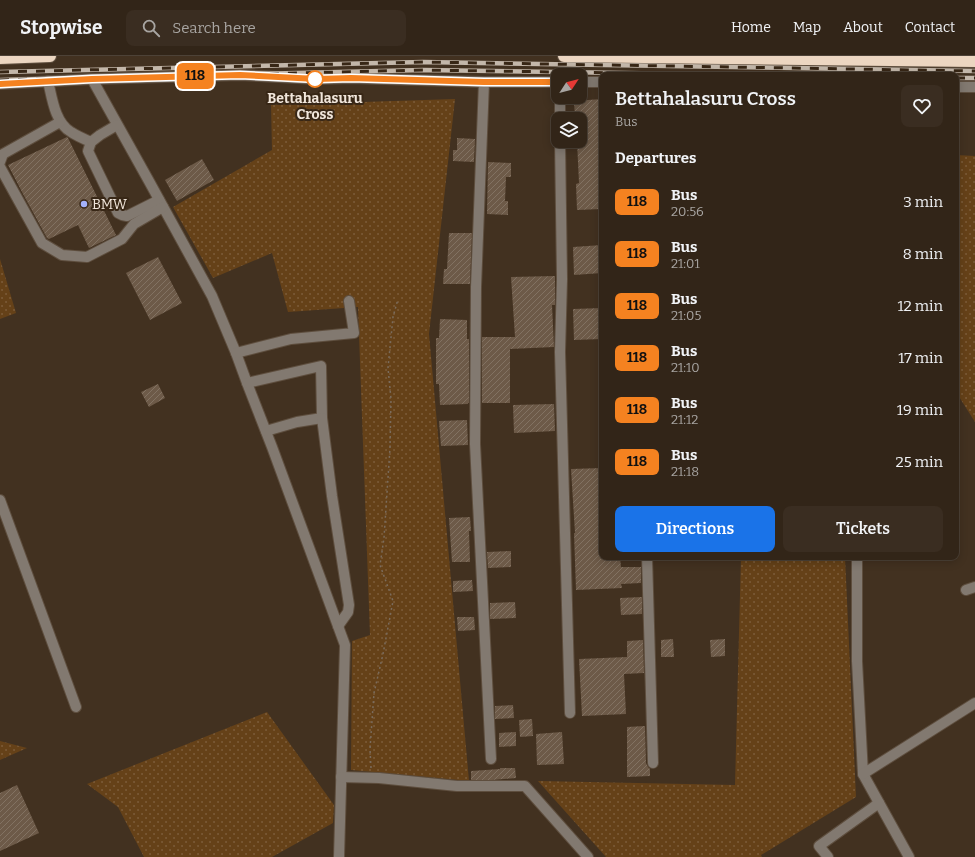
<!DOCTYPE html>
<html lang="en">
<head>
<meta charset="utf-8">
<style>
	:root { --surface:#322518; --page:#3a2d21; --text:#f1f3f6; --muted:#a8a5a2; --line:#4d4237; --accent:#1a73e8 }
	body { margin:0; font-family:Bitter,serif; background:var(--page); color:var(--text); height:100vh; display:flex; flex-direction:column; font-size:15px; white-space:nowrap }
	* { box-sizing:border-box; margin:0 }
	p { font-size:13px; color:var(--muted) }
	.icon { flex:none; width:22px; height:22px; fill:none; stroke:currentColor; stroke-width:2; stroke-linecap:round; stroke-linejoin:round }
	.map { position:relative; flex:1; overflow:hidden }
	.sheet { position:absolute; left:599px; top:16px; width:360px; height:488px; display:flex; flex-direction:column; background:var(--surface); border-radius:8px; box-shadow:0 2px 10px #0003,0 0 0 1px var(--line) }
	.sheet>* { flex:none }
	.badge { padding:0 8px; border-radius:6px; font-size:14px; line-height:26px }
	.needle { width:26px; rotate:54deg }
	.fabs { position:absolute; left:551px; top:12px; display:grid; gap:8px }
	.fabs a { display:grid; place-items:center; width:36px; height:36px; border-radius:8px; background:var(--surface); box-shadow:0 2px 10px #0003,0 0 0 1px var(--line); font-size:20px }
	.map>.badge { position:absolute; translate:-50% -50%; box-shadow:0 0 0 2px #fff }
	h2 { padding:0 16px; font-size:15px; line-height:36px }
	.round { display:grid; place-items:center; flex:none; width:42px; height:42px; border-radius:8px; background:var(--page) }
	.head { display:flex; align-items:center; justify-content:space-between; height:68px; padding:0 16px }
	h1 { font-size:19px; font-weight:600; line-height:30px }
	.cta { display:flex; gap:8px; margin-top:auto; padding:8px 16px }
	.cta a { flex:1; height:46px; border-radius:8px; background:var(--accent); color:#fff; font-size:16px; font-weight:600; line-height:46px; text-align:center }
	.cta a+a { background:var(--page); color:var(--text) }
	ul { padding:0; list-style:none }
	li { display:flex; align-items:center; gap:12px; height:52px; padding:0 16px }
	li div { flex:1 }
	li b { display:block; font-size:15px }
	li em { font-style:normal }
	li .badge { min-width:44px; font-weight:700; text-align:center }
	header { display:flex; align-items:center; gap:24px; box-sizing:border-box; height:56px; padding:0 20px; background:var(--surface); border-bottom:1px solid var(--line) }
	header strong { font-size:19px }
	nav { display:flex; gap:22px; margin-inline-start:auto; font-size:14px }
	.search { width:280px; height:36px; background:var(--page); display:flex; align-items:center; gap:10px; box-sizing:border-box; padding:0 14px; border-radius:8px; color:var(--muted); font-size:15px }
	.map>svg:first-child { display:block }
	.grass { fill:url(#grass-dots) }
	.building { fill:url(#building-hatch) }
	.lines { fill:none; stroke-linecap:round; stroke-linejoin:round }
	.minor-casing { stroke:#5e4e3e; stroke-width:12 }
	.highway-casing { stroke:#5e4e3e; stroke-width:14 }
	.path { stroke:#7b6c5d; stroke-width:1.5; stroke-dasharray:2 3; stroke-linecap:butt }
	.minor { stroke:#827970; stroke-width:10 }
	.highway { stroke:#ecd6c1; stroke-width:12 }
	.rail-casing { stroke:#c3b7aa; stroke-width:4.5 }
	.rail { stroke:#382716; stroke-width:3; stroke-dasharray:9; stroke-linecap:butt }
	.line-casing { stroke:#fff; stroke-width:9 }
	.line { stroke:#f58220; stroke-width:6 }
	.stop-dot { fill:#fff; stroke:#f58220; stroke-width:2 }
	.poi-dot { fill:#a4b2fc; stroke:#382716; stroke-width:1.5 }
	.labels { text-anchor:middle; stroke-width:4; stroke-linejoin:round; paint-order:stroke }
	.stop-label { font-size:14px; font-weight:bold; fill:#f1e6db; stroke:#382716 }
	.poi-label { font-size:14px; fill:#f1e6db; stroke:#382716; text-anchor:start }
</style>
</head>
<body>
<header>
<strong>Stopwise</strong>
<div class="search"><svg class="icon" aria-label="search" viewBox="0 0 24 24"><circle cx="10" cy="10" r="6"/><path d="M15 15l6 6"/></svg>Search here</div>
<nav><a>Home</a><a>Map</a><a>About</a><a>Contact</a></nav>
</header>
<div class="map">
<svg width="975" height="801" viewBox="0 0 975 801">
	<defs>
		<pattern id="grass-dots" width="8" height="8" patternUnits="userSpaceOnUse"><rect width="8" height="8" fill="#654118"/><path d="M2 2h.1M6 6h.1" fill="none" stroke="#7c5c39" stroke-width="1.8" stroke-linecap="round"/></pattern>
		<pattern id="building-hatch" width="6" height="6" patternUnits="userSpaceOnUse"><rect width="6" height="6" fill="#6d5a48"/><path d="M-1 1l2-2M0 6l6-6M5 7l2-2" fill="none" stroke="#827262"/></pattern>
	</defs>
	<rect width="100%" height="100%" fill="#423120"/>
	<g class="grass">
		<polygon points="455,43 429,278 469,725 351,714 352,585 370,579 358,251 288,256 272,197 213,222 173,151 272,94 271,49"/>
		<polygon points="956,99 975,100 975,366 956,336"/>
		<polygon points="0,203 16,257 0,263"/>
		<polygon points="741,501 845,501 856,741 761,799 762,801 606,801 538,725 735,729"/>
		<polygon points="267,656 334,749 333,767 272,801 144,801 118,751 87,728"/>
		<polygon points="0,685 27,692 0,704"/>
	</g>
	<g class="building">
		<polygon points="602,43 602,153 577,154 576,128 579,127 577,85 580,85 580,63 575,63 574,45"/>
		<polygon points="67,81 68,82 116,179 89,192 78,169 49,183 47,182 23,138 8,109"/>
		<polygon points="457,82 475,83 474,106 453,105 453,94 457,94"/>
		<polygon points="202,103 214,124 177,145 165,124"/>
		<polygon points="488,106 511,107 511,121 506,121 505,145 508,145 508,159 487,158"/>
		<polygon points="449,177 472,177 470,228 443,228 444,213 447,213"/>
		<polygon points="602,189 602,217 574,219 573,191"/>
		<polygon points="158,201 182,247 150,264 126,217"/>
		<polygon points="555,220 555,249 552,249 554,291 510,293 510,347 482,347 482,281 515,281 511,221"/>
		<polygon points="602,252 602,283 574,284 573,253"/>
		<polygon points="440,263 467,264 467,283 469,283 469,347 468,347 468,348 440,349 439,328 436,328 436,282 439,282"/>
		<polygon points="158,328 165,342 149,351 141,336"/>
		<polygon points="554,348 555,375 514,377 513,349"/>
		<polygon points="467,364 468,389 441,390 439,365"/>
		<polygon points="602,412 602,501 620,501 621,511 641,511 641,527 621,528 622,532 576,534 574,477 575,477 571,413"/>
		<polygon points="470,461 471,475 469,475 470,506 452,506 449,462"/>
		<polygon points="511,495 511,511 488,512 487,496"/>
		<polygon points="472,524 473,535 453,536 453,525"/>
		<polygon points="642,541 642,558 621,559 620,542"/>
		<polygon points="515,546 516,562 490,563 490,547"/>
		<polygon points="457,561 474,561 475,574 458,575"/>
		<polygon points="673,583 674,601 661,601 661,584"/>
		<polygon points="725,583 725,600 711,601 710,584"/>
		<polygon points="643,584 644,617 624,618 626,658 582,660 579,603 627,601 627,585"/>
		<polygon points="513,649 514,662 495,663 495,650"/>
		<polygon points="532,663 533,680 520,681 519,664"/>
		<polygon points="645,670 646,707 648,711 650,713 650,720 627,721 627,671"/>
		<polygon points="516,676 516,690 499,691 499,677"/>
		<polygon points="562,676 564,708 537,709 536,678"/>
		<polygon points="500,712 515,712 516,722 492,724 471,724 471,715 500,713"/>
		<polygon points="17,729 39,777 0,795 0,737"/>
	</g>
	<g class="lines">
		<g class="minor-casing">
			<g id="minor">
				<polyline points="92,23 150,127 212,240 236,297 247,327 272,391 345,589 339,801"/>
				<path d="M 48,25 C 52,42 55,67 71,76 C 77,80 84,83 91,86"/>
				<polyline points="484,26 476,231 475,388 491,703"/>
				<polyline points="580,26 602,26"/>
				<polyline points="0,28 92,23 240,19 317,23 351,22 484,26 558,26"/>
				<polyline points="956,31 975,31"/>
				<polyline points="560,41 560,63"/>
				<polyline points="117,69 100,79 91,86 88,95 118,157 122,159 127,160 159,144"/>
				<polyline points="560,85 562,223 560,296 570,657"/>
				<polyline points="0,106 3,98 60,66"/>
				<polyline points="0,111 42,187 62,199 87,201 122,183 134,168 163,151"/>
				<polyline points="236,297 291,283 354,277 349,245"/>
				<polyline points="247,327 321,310 322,362 297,366 266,375"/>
				<polyline points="322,362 332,440 349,549 348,556 338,570"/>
				<polyline points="0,444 76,651"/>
				<polyline points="647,501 653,707"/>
				<polyline points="857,501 857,605 863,718 909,801"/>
				<polyline points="966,534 975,531"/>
				<polyline points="863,718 975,647"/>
				<polyline points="341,721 379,722 457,730 525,730 588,801"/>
				<polyline points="828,801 819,790 879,747"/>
			</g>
		</g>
		<g class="highway-casing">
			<g id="highway">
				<polyline points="564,0 975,5"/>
				<polyline points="0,2 50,0"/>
			</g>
		</g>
		<polyline class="path" points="371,712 370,693 374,637 383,598 393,545 380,509 384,482 390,392 391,343 388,312 393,261 398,243"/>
		<use href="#minor" class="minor"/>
		<use href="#highway" class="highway"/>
		<g class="rail-casing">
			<g id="rail">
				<polyline points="0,16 423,6 975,15"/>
				<polyline points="956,22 975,22"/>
				<polyline points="0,24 423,14 758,19"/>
			</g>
		</g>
		<use href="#rail" class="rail"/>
	</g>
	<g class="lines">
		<g class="line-casing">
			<polyline id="line" points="0,28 92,23 240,19 317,23 351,22 484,26 558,26"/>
		</g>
		<use href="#line" class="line"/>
	</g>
	<circle class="stop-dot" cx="315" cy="23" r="8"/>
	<circle class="poi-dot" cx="84" cy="148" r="4"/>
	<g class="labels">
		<g class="stop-label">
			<text x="315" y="47">Bettahalasuru<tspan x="315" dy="16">Cross</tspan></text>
		</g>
		<g class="poi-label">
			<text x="92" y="153">BMW</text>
		</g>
	</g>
</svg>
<div class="fabs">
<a><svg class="needle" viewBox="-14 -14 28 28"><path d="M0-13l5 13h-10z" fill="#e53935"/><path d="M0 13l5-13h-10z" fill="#a8a5a2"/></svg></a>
<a><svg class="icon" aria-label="layers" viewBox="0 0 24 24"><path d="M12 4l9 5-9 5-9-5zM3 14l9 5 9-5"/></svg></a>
</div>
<b class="badge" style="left:195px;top:20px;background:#f58220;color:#111">118</b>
<section class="sheet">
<div class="head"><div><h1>Bettahalasuru Cross</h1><p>Bus</p></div><a class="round"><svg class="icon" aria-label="heart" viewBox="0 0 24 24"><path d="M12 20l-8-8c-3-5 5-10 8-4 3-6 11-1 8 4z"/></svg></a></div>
<h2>Departures</h2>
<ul>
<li><span class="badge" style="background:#f58220;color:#111">118</span><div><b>Bus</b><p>20:56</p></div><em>3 min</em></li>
<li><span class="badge" style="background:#f58220;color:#111">118</span><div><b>Bus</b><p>21:01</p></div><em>8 min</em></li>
<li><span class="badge" style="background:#f58220;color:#111">118</span><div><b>Bus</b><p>21:05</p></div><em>12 min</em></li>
<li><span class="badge" style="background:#f58220;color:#111">118</span><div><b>Bus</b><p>21:10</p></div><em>17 min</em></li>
<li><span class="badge" style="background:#f58220;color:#111">118</span><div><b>Bus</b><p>21:12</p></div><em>19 min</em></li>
<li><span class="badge" style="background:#f58220;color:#111">118</span><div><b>Bus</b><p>21:18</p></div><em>25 min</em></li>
</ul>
<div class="cta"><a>Directions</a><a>Tickets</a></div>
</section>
</div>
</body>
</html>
